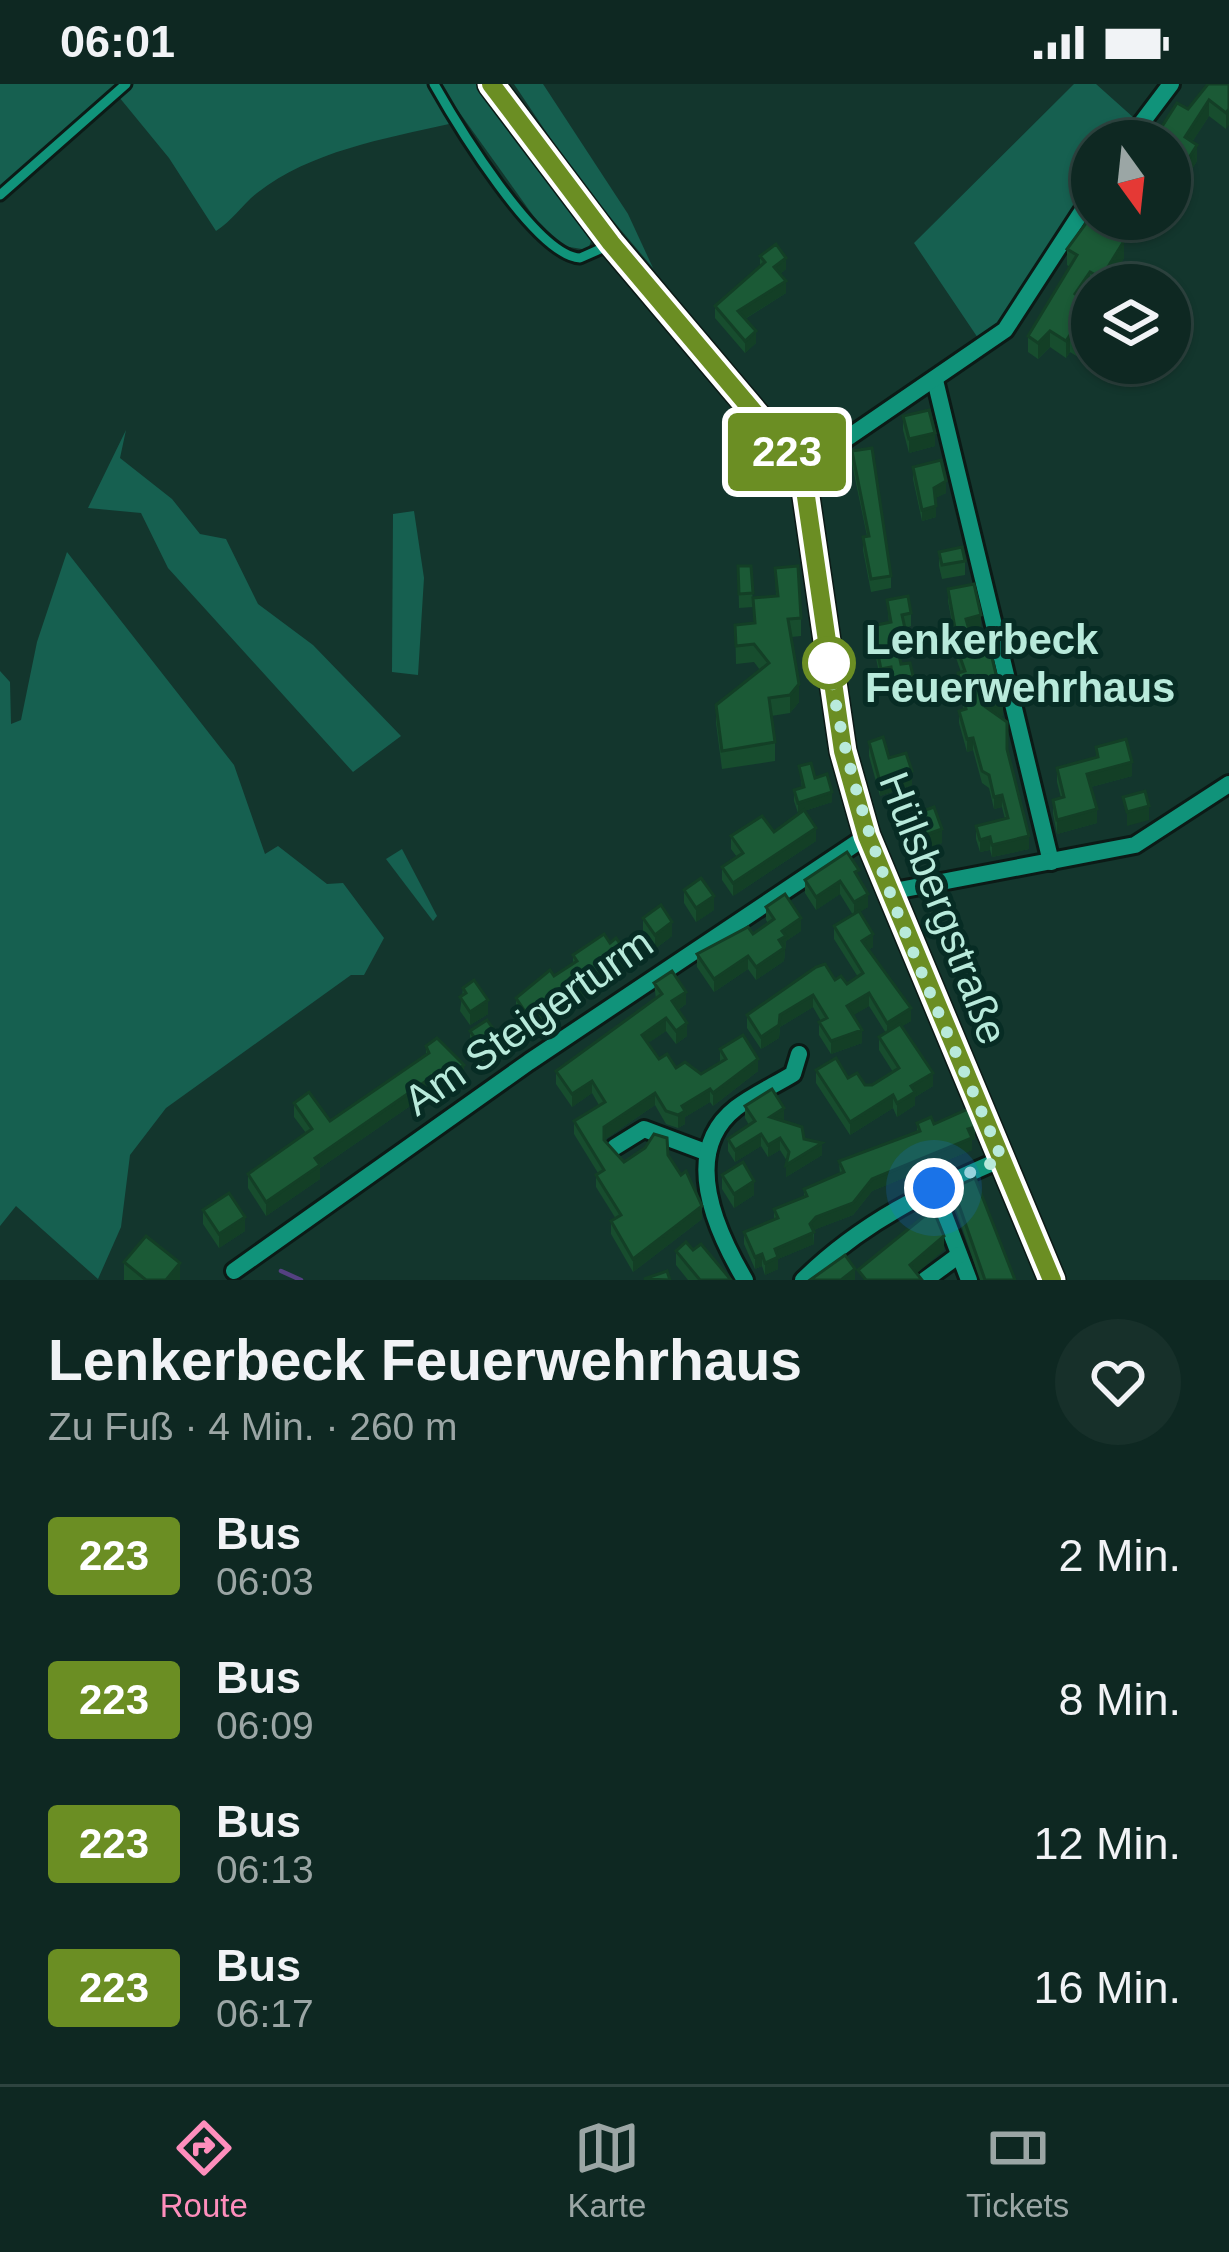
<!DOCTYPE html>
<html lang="de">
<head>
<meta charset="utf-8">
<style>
	:root { --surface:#0e2822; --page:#17302a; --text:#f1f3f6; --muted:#9ba6a5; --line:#2e4440; --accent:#fe8ebc }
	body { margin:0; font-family:Helvetica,sans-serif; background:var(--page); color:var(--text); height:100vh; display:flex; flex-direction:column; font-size:45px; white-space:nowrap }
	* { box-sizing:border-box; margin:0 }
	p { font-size:39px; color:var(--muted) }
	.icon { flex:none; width:66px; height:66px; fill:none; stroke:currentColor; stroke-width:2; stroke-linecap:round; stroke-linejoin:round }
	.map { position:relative; height:1196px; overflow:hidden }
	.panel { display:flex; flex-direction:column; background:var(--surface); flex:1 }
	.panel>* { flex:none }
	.badge { padding:0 24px; border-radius:9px; font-size:42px; line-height:78px }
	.needle { width:78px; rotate:165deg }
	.tools { position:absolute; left:1071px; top:36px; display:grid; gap:24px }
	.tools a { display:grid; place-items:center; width:120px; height:120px; border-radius:50%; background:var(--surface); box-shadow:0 3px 9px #0004,0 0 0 3px var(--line); font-size:60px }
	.you { position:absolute; width:60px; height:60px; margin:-30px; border:9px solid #fff; border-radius:50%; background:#1a73e8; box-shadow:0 0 0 18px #1a73e833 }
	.map>.badge { position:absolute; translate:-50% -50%; box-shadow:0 0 0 6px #fff }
	.round { display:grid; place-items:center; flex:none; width:126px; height:126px; border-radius:63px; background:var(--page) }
	.head { display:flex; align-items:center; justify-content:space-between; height:204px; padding:0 48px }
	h1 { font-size:57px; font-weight:600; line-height:90px }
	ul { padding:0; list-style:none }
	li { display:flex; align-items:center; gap:36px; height:144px; padding:0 48px }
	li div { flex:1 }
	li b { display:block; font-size:45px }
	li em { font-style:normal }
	li .badge { min-width:132px; font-weight:700; text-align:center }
	.status { display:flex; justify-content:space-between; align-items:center; height:84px; padding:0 60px; background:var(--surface); direction:ltr }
	.status svg { height:33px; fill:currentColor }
	.tabs { display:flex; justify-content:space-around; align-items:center; height:168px; border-top:3px solid var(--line); background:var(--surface); font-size:33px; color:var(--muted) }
	.tabs a { display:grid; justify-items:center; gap:6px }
	.tabs .current { color:var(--accent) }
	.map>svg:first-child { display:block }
	.green { fill:#166050 }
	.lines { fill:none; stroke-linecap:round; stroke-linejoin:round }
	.stream { stroke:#544181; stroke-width:4.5 }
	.lane-casing { stroke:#0c1a16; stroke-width:15 }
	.street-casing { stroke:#0c1a16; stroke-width:22 }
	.secondary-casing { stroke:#0c1a16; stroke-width:30 }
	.lane { stroke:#10937a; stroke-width:9 }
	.street { stroke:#10937a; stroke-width:16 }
	.secondary { stroke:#488e6e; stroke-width:24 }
	.wall { fill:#174d2e }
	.shaded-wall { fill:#133f26 }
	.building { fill:#1b5a36; stroke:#133f26; stroke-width:3 }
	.line-casing { stroke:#fff; stroke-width:27 }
	.line { stroke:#6b8e23; stroke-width:18 }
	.walk { stroke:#b8eadb; stroke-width:12; stroke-dasharray:0 21.6 }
	.stop-dot { fill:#fff; stroke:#6b8e23; stroke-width:6 }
	.labels { text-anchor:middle; stroke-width:10; stroke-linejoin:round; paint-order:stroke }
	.stop-label { font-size:42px; font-weight:bold; fill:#b8eadb; stroke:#072c24; text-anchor:start }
	.street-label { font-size:42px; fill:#b8eadb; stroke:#072c24 }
</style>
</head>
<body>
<div class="status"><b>06:01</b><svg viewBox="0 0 49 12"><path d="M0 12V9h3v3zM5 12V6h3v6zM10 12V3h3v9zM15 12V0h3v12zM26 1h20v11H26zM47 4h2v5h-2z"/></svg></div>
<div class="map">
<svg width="1229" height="1196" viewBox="0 0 1229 1196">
	<rect width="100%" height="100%" fill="#13362d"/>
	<g class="green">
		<polygon points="0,0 120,0 0,106"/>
		<path d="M 133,0 L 428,0 L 449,40 C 383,55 311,67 257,109 C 242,121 232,137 216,147 L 169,74 L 119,13 Z"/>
		<polygon points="439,0 477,0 591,157 588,166 557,161 547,151"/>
		<polygon points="514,0 543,0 628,130 653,184 577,94"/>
		<polygon points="1074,0 1096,0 1134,34 1118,57 1092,57 1092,96 995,243 980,257 914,159"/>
		<polygon points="126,346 120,374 172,415 200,450 226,455 258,520 313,561 401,652 353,688 168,484 141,429 88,424"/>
		<polygon points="414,427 424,494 418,591 392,588 393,430"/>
		<polygon points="67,468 234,681 265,770 278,762 327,800 343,799 384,854 364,891 351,891 166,1024 130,1071 121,1143 98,1195 16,1122 0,1142 0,587 10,598 11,640 21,636 37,558"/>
		<polygon points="402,765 437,832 433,837 386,775"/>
	</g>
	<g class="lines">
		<polyline class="stream" points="281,1187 301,1196"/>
		<g class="lane-casing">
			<g id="lane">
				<path d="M 434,0 C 456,39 536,172 580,174 L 607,162"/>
				<polyline points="0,111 126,0"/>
			</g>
		</g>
		<g class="street-casing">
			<g id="street">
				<polyline points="1128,57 1171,0"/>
				<polyline points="935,296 1051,778"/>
				<polyline points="802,385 1005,246 1092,112"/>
				<polyline points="889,808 1135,761 1229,700"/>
				<polyline points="615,1063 644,1045 708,1069"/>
				<polyline points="934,1104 969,1196"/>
				<polyline points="234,1187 529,978 867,752"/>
				<path d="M 745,1196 C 716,1147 680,1068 736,1024 C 753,1011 775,1001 793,990 L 799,970"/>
				<path d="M 803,1196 C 862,1138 927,1107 1002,1075"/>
				<polyline points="925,1196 959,1171"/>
			</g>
		</g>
		<g class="secondary-casing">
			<polyline id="secondary" points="491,0 611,159 802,385 843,667 867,752 1052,1196"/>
		</g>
		<use href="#lane" class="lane"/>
		<use href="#street" class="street"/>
		<use href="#secondary" class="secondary"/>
	</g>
	<g class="wall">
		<polygon points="1229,0 1226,45 1209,32 1192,58 1197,77 1185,96 1176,90 1170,100 1170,57 1156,57 1156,52 1188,25"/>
		<polygon points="1092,135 1134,135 1120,155 1124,174 1107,201 1092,201 1092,205 1090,204 1082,215 1078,273 1070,268 1066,274 1050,263 1038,275 1028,268 1028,252 1070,183 1067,181 1067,165"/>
		<polygon points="760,172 786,185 780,190 786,209 745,235 756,259 745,269 715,234 715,222 760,182"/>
		<polygon points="903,332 935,362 909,369 903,346"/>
		<polygon points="852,367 891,492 891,504 871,508 863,466 863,453 867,452 852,380"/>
		<polygon points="913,383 946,409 935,414 936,433 922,437 913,395"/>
		<polygon points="939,468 965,477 965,491 942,495 939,482"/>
		<polygon points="738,482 751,482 753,523 739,524"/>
		<polygon points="775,484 801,534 801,552 791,553 799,618 790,629 771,632 775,658 775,677 722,685 716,639 716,621 760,586 754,578 736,580 735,541 754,539 753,514 776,512"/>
		<polygon points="948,505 981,543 969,546 973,560 1003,632 1000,633 1029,765 992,773 990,766 980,768 976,755 976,742 1005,735 1002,723 994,725 989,704 982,699 973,666 967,668 959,639 959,627 964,626 958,601 958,589 961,588 950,557 950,545 953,544 948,517"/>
		<polygon points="887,516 911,529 911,542 905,544 906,562 898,563 901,580 913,605 910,606 910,619 895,621 891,596 881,598 872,555 872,542 889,539"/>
		<polygon points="869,658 889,674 912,701 880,712 869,672"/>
		<polygon points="1096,663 1132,692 1091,703 1097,739 1057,750 1053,730 1053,716 1061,714 1057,698 1057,684 1096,674"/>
		<polygon points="799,682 815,694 832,718 804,727 816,757 733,812 722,796 722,783 737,773 731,765 731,752 774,748 802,728 798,729 794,717 794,706 802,704"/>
		<polygon points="904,734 942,759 911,770 904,748"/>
		<polygon points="859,795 868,823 859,828 873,863 868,866 911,937 902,942 933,1002 915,1013 915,1021 897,1033 893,1024 850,1051 816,999 816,986 865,1001 872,1001 893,988 879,966 879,953 886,949 869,922 853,931 862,959 831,970 819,951 819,938 821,937 813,923 780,943 779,954 761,965 747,944 747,931 835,896 847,900 858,893 834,855 834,842 853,831 840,810 816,826 805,809 805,796"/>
		<polygon points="684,806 714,826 696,838 684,819"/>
		<polygon points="766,823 801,847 786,857 784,877 756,896 748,885 714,908 697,883 697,870 753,850 768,839 766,836"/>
		<polygon points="643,834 672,852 655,865 643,848"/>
		<polygon points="573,871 627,883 586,911 562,918 528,945 516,928 516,914 573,879"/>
		<polygon points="654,899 686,920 678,926 687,952 676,960 666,947 648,959 659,975 676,984 701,990 720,978 720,965 758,987 713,1022 710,1018 685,1033 685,1040 678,1044 666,1040 655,1021 604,1056 624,1078 668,1071 702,1135 633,1188 611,1150 611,1137 616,1135 596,1103 596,1091 598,1089 574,1050 574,1037 599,1021 592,1009 572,1023 556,1000 556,987 656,915"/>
		<polygon points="463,904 488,930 470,941 460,927"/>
		<polygon points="470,947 501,970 484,981 470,961"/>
		<polygon points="426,962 464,995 446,1007 442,1000 320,1084 320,1095 266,1132 248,1104 248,1090 306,1049 294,1033 294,1019 330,1037 426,971"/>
		<polygon points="745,1022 784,1036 822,1071 786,1093 787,1077 780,1066 768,1073 761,1062 735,1078 728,1067 728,1055 749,1041 745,1034"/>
		<polygon points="917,1039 934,1040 975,1055 972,1056 972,1066 872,1107 853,1131 816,1145 814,1147 814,1160 778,1175 778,1185 765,1191 762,1182 755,1185 744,1160 744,1148 774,1136 774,1125 804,1113 804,1105 840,1090 839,1077 917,1048"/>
		<polygon points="722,1091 754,1111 734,1124 722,1105"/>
		<polygon points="953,1104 1015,1196 980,1196 953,1117"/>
		<polygon points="203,1126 245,1147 219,1164 203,1140"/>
		<polygon points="693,1166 731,1196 688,1196 676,1181 676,1167"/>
		<polygon points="124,1178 180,1196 124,1196"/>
	</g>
	<g class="shaded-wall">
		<polygon points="1209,16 1209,32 1185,69 1185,53"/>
		<polygon points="1229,25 1229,41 1226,45 1226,29"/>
		<polygon points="1197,61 1197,77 1185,96 1185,80"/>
		<polygon points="1176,74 1176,90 1170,100 1170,84"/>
		<polygon points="1123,135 1134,135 1113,166 1113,149"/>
		<polygon points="1124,157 1124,174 1107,201 1101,201 1101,194"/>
		<polygon points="786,174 786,185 774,195 774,183"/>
		<polygon points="1090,188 1090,204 1075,227 1075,210"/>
		<polygon points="786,197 786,209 738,239 738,227"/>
		<polygon points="1092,236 1092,252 1078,273 1078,257"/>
		<polygon points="756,247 756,259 745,269 745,257"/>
		<polygon points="1050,247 1050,263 1038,275 1038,259"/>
		<polygon points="1070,251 1070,268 1066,274 1066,257"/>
		<polygon points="935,349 935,362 909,369 909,355"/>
		<polygon points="946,397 946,409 934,415 934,404"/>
		<polygon points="936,422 936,433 922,437 922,426"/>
		<polygon points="981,531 981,543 966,547 966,535"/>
		<polygon points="799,600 799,618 790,629 790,611"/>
		<polygon points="1003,620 1003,632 987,636 987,624"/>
		<polygon points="973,654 973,666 967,668 967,655"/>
		<polygon points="1132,678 1132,692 1087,704 1087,690"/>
		<polygon points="912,687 912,701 880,712 880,698"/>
		<polygon points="832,708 832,718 798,729 798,719"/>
		<polygon points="1002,711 1002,723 994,725 994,713"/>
		<polygon points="1149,722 1149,736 1127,742 1127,728"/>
		<polygon points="1097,725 1097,739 1057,750 1057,736"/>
		<polygon points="816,744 816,757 733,812 733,799"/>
		<polygon points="942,745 942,759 911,770 911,756"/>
		<polygon points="1029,752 1029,765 992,773 992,761"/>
		<polygon points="990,753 990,766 980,768 980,756"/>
		<polygon points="840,797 840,810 816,826 816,813"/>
		<polygon points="868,810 868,823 854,832 854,818"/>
		<polygon points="714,812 714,826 696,838 696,824"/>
		<polygon points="801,834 801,847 786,857 784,877 756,896 756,883 782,847"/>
		<polygon points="672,838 672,852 655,865 655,851"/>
		<polygon points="873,850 873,863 862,870 862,857"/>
		<polygon points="627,870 627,883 586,911 562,918 528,945 528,932 562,905"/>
		<polygon points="748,872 748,885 714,908 714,895"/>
		<polygon points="686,908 686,920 672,930 672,917"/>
		<polygon points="869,909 869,922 847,935 847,922"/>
		<polygon points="813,911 813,923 780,943 779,954 761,965 761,953 780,931"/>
		<polygon points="488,916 488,930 470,941 470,928"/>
		<polygon points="911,924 911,937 887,951 887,939"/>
		<polygon points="666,934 666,947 642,963 642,951"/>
		<polygon points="687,939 687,952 676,960 676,947"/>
		<polygon points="862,946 862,959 831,970 831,957"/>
		<polygon points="501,956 501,970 484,981 484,967"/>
		<polygon points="758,975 758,987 713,1022 713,1009"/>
		<polygon points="464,981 464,995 446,1007 446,993"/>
		<polygon points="442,986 442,1000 320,1084 320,1095 266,1132 266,1118 315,1074"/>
		<polygon points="933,989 933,1002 915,1013 915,1021 897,1033 897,1019 911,1002"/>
		<polygon points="592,997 592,1009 572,1023 572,1010"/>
		<polygon points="710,1005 710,1018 685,1033 685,1040 678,1044 678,1031 682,1022"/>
		<polygon points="655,1009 655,1021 604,1056 604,1043"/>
		<polygon points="893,1011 893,1024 850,1051 850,1038"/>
		<polygon points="784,1024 784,1036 770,1045 770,1033"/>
		<polygon points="975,1043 975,1055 972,1056 972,1066 872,1107 853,1131 816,1145 813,1149 814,1160 778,1175 778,1185 765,1191 765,1179 775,1165 810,1140 816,1133 872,1095"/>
		<polygon points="761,1050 761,1062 735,1078 735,1066"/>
		<polygon points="780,1054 780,1066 768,1073 768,1061"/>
		<polygon points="822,1059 822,1071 786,1093 786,1081"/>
		<polygon points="754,1097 754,1111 734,1124 734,1110"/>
		<polygon points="702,1122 702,1135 633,1188 633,1175"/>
		<polygon points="245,1133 245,1147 219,1164 219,1150"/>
		<polygon points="944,1152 944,1166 910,1195 910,1181"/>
		<polygon points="762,1170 762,1182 755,1185 755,1173"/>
		<polygon points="180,1179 180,1196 166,1196"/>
		<polygon points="855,1185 855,1196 841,1196"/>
	</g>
	<g class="building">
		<polygon points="1208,0 1229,0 1229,25 1226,29 1209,16 1185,53 1197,61 1185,80 1176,74 1170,84 1170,57 1162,57 1156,52 1177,19 1188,25"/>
		<polygon points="1092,131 1092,135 1123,135 1113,149 1124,157 1101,194 1090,188 1075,210 1092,222 1092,236 1078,257 1070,251 1066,257 1050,247 1038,259 1028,252 1077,171 1067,165"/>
		<polygon points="776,160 786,174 774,183 786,197 738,227 756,247 745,257 715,222 765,178 760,172"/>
		<polygon points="929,326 935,349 909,355 903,332"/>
		<polygon points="872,364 891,492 871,495 863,453 869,452 852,367"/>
		<polygon points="941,376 946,397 934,404 936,422 922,426 913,383"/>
		<polygon points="962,463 965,477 942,481 939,468"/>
		<polygon points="738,482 751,482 753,509 739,510"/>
		<polygon points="798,482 801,534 788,535 799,600 790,611 769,614 775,658 722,667 716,621 769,579 754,560 736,562 735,541 755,539 753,514 778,512 775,484"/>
		<polygon points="974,500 981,531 966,535 973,560 988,557 1003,620 987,624 1007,638 1007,665 1029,752 992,761 990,753 980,756 976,742 1008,734 1002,711 994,713 989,691 982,687 973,654 967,655 959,627 966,625 958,589 965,587 950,545 955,544 948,505"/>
		<polygon points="908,512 911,529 902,531 906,549 895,551 901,580 910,579 913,592 908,593 910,605 895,608 891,583 881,585 872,542 891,538 887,516"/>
		<polygon points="883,653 889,674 906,669 912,687 880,698 869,658"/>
		<polygon points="1126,655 1132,678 1087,690 1097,725 1057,736 1053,716 1064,713 1057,684 1098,673 1096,663"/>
		<polygon points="811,679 815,694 827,690 832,708 798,719 794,706 804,703 799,682"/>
		<polygon points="1145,707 1149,722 1127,728 1123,713"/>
		<polygon points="934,723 942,745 911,756 904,734"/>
		<polygon points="804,726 816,744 733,799 722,783 743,769 731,752 762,732 774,748"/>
		<polygon points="847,768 859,786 855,788 868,810 854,818 840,797 816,813 805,796"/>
		<polygon points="701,794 714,812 696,824 684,806"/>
		<polygon points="785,810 801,834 782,847 786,852 779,856 784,864 756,883 748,872 714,895 697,870 748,843 753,850 774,835 766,823"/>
		<polygon points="661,821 672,838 655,851 643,834"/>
		<polygon points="859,827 873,850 862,857 911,924 887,939 869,909 847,922 862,946 831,957 819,938 827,934 813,911 780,931 779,941 761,953 747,931 816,883 825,880 835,896 841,892 847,900 863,889 834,842"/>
		<polygon points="604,850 610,859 616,854 627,870 586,897 562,905 528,932 516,914 550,886 554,892 577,877 573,871"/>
		<polygon points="672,887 686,908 672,917 687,939 676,947 666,934 642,951 659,975 667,970 676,984 685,978 701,990 726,975 720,965 743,951 758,975 713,1009 710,1005 682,1022 685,1027 678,1031 666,1027 655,1009 604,1043 604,1056 624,1078 645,1064 654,1050 667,1054 668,1071 681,1091 686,1087 702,1122 633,1175 611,1137 621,1131 596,1091 604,1086 574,1037 605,1018 592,997 572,1010 556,987 662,910 654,899"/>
		<polygon points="474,896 488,916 470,928 460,913 466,909 463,904"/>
		<polygon points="487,936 501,956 484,967 470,947"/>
		<polygon points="900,940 933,989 911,1002 915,1008 897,1019 893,1011 850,1038 816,986 836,974 848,994 857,989 865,1001 872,1001 899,984 879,953"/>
		<polygon points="437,954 464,981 446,993 442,986 315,1074 320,1081 266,1118 248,1090 312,1045 294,1019 309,1008 330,1037 429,969 426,962"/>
		<polygon points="772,1005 784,1024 770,1033 802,1043 804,1055 822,1059 786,1081 789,1068 780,1054 768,1061 761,1050 735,1066 728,1055 755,1037 745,1022"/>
		<polygon points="968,1025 975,1043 968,1045 972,1054 872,1095 853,1119 816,1133 810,1140 814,1148 775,1165 778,1173 765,1179 762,1170 755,1173 744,1148 778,1134 774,1125 807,1112 804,1105 844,1088 839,1077 920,1047 917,1039 931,1033 934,1040"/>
		<polygon points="743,1078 754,1097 734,1110 722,1091"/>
		<polygon points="975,1094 1015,1196 985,1196 953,1104"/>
		<polygon points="229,1109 245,1133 219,1150 203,1126"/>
		<polygon points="933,1125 944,1152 910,1181 922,1196 866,1196 858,1186"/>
		<polygon points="146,1152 180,1179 166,1196 146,1196 124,1178"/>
		<polygon points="686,1158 693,1166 701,1160 731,1196 700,1196 676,1167"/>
		<polygon points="845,1171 855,1185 841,1196 810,1196"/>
		<polygon points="667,1187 670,1196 644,1195"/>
	</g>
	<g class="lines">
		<g class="line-casing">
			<polyline id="line" points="491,0 611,159 802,385 843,667 867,752 1052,1196"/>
		</g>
		<use href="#line" class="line"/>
		<path class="walk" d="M 829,579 C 854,755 933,913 1002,1075 L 934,1104"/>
	</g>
	<circle class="stop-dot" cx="829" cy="579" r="24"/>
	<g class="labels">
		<g class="stop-label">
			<text x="865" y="570">Lenkerbeck<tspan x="865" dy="48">Feuerwehrhaus</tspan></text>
		</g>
		<g class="street-label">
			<text transform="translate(944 824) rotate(69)" y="15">Hülsbergstraße</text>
			<text transform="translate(528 937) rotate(-35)" y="15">Am Steigerturm</text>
		</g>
	</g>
</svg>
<div class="tools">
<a><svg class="needle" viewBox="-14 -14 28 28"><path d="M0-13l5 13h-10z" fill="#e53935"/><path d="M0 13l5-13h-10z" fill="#9ba6a5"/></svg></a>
<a><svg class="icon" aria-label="layers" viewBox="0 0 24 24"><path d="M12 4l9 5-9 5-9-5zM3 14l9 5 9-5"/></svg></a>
</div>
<div class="you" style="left:934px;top:1104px"></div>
<b class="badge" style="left:787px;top:368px;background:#6b8e23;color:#fff">223</b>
</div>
<section class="panel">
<div class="head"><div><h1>Lenkerbeck Feuerwehrhaus</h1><p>Zu Fuß · 4 Min. · 260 m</p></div><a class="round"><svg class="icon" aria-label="heart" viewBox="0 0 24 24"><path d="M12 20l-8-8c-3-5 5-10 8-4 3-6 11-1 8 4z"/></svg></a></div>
<ul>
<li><span class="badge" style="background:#6b8e23;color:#fff">223</span><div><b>Bus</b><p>06:03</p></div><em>2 Min.</em></li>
<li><span class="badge" style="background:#6b8e23;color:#fff">223</span><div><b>Bus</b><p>06:09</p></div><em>8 Min.</em></li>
<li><span class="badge" style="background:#6b8e23;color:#fff">223</span><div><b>Bus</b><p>06:13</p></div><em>12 Min.</em></li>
<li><span class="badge" style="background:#6b8e23;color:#fff">223</span><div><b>Bus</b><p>06:17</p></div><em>16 Min.</em></li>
</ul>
</section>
<nav class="tabs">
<a class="current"><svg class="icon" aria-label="directions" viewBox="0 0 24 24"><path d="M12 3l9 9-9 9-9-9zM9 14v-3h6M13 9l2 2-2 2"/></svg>Route</a>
<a><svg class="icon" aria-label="map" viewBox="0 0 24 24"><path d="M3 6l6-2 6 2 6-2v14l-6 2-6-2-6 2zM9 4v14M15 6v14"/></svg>Karte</a>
<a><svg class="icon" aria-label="tickets" viewBox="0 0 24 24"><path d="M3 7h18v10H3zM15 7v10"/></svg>Tickets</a>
</nav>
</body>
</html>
